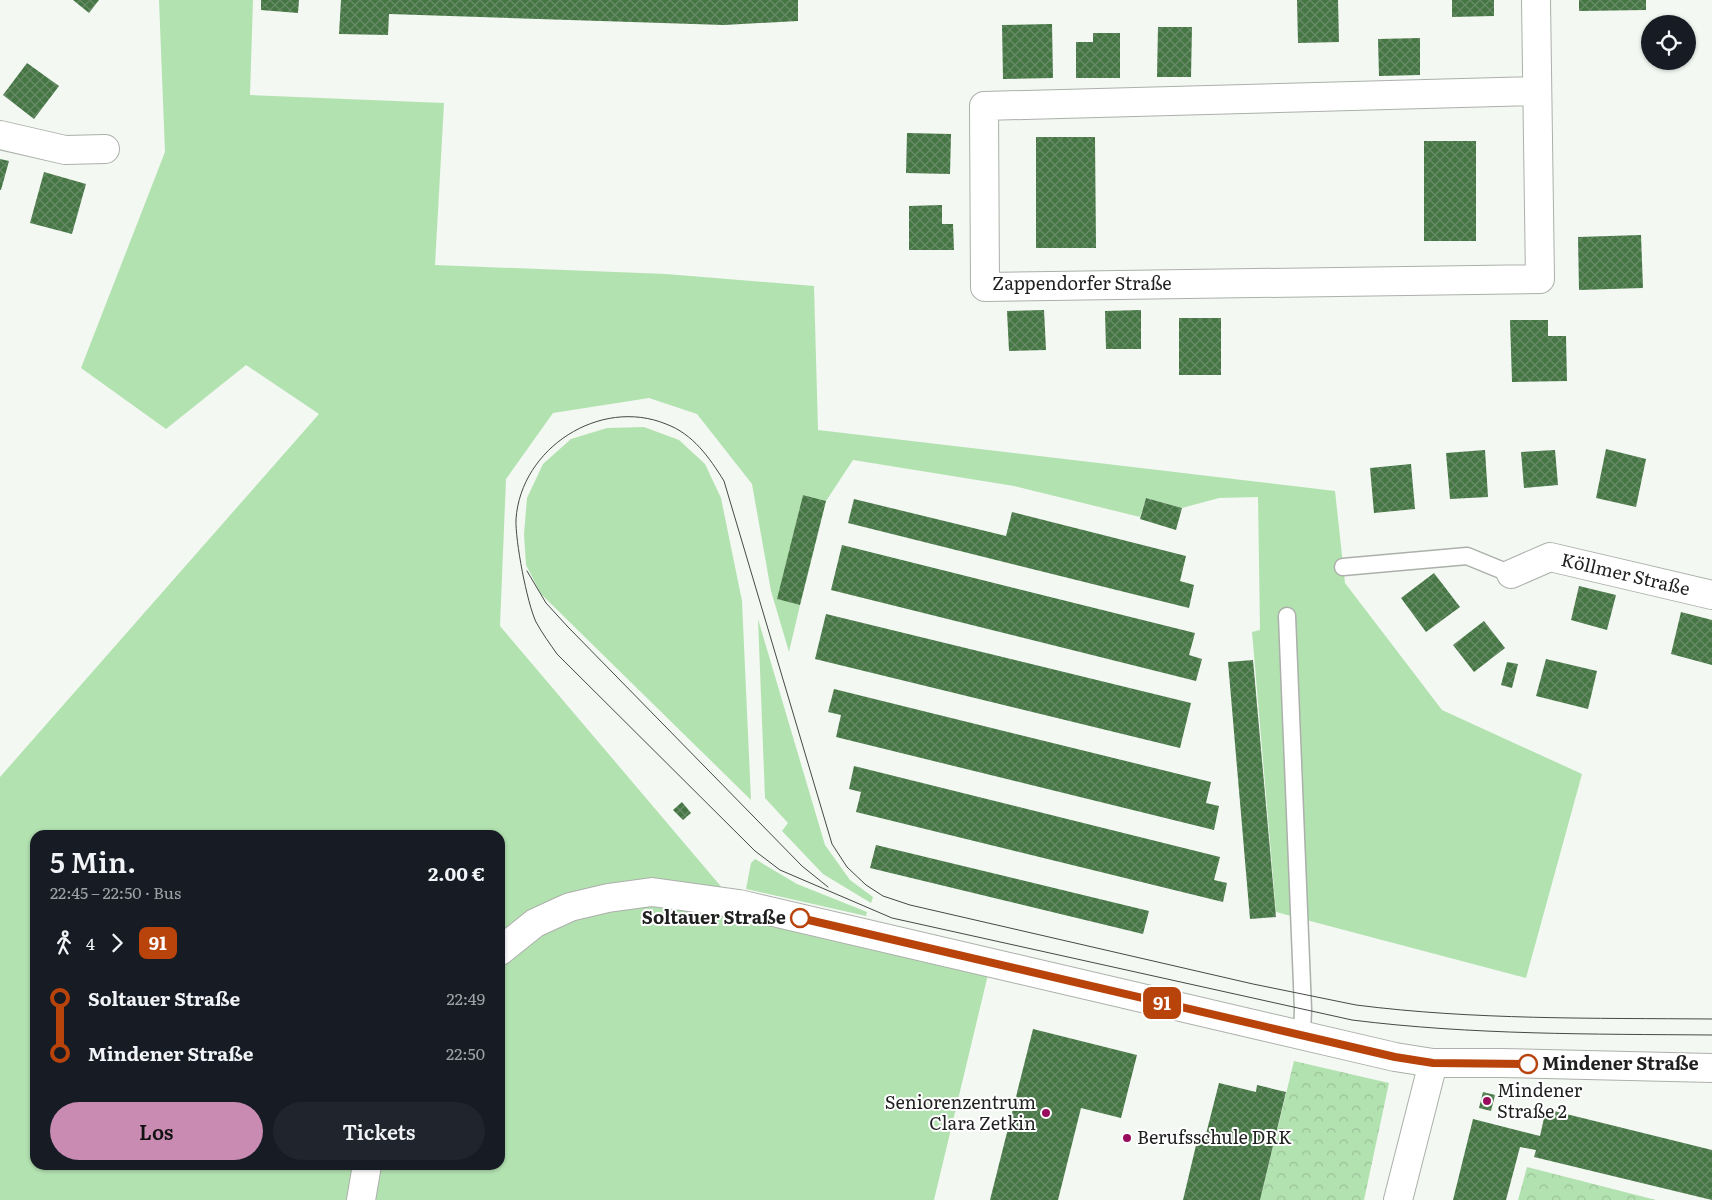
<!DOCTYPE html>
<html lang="de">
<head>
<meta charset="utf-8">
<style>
	:root { --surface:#171b24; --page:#20242c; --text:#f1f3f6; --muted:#9ea1a6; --accent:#c98bb1 }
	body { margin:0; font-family:Literata,serif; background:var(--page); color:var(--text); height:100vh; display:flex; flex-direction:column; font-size:19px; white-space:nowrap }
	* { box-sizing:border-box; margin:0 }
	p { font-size:16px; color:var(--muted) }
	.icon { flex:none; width:28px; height:28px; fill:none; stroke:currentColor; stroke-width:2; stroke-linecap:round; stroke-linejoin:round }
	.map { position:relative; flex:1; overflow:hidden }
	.details { position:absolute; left:30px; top:830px; width:475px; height:340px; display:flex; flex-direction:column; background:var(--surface); border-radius:15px; box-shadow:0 1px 4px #0004 }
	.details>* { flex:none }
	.badge { padding:0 10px; border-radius:8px; font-size:18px; line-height:32px }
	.fabs { position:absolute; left:1641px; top:15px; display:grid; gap:10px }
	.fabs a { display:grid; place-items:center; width:55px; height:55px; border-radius:50%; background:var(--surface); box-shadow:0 1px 4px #0004; font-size:25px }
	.map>.badge { position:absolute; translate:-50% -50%; box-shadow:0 0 0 2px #fff }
	.legs { display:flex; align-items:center; gap:8px; height:55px; padding:0 20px; font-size:16px }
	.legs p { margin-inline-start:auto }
	.head { display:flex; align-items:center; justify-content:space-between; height:85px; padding:0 20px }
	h1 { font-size:28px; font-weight:600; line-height:38px }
	.button { display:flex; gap:10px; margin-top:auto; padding:10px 20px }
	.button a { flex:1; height:58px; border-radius:30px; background:var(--accent); color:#111; font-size:20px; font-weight:600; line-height:58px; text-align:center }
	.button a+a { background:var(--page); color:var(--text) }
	ul { padding:0 20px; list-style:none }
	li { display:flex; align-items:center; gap:18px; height:55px; font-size:19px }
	li i { display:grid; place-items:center; width:8px; height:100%; margin:0 6px; background:currentColor }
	li i::after { content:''; width:12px; height:12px; margin:-6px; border:4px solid; border-radius:50%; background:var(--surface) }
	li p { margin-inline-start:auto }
	li:first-child i { background:linear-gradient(#0000 50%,currentColor 0) }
	li:last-child i { background:linear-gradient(currentColor 50%,#0000 0) }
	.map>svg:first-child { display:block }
	.grass { fill:#b3e2b1; fill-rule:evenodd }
	.forest { fill:url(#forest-crowns) }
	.building { fill:url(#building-cross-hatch) }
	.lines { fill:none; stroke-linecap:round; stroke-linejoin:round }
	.lane-casing { stroke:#abb0aa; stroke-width:19 }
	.street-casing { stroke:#abb0aa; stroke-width:30 }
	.lane { stroke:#fff; stroke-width:16 }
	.street { stroke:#fff; stroke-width:28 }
	.tram { stroke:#464946; stroke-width:1 }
	.line-1-casing { stroke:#fff; stroke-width:11 }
	.line-1 { stroke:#b8430b; stroke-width:8 }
	.stop-1-dot { fill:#fff; stroke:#b8430b; stroke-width:2.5 }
	.poi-dot { fill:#990b5d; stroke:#fff; stroke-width:2 }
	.labels { text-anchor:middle; stroke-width:4; stroke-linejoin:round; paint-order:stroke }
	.street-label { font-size:18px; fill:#1f211f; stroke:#fff }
	.stop-label { font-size:18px; font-weight:bold; fill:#1f211f; stroke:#fff; text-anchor:end }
	.poi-label { font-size:18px; fill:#1f211f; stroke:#fff; text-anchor:start }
</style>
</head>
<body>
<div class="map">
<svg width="1712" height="1200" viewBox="0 0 1712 1200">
	<defs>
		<pattern id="forest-crowns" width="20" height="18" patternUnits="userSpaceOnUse" patternTransform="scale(1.25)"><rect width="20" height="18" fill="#b3e2b1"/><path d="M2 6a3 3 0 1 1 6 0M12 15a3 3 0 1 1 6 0" fill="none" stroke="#9ac298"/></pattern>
		<pattern id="building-cross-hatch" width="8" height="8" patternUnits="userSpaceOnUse" patternTransform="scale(1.25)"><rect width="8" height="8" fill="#457644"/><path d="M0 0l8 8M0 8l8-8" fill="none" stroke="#698b68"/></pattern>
	</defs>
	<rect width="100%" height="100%" fill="#f3f8f2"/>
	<g class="grass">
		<path d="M 159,0 L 253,0 L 250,95 L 444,103 L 435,265 L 666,274 L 814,286 L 818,430 L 1335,491 L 1345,583 L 1442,710 L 1582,774 L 1526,978 L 1276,912 L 1252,632 L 1260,630 L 1258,497 L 1219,498 L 1182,508 L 1146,498 L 1140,517 L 1014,486 L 853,460 L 826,501 L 803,495 L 778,599 L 800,605 L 789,652 L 771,591 L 752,484 L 697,414 L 649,398 L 553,413 L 506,479 L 500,626 L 735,903 L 991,962 L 934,1200 L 0,1200 L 0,777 L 319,414 L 246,365 L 166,429 L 81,368 L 165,152 ZM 35,835 L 500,835 L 500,1165 L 35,1165 Z"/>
		<polygon points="644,427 679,440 705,464 721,498 742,601 751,800 541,594 526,565 524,534 527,498 543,464 571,439 607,428"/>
		<polygon points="758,619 825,845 850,880 873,897 871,903 823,874 782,831 788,823 765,798"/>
		<polygon points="755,859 797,884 867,912 866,916 746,889 751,863"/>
	</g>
	<g class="forest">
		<polygon points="1294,1061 1389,1083 1364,1200 1260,1200"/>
		<polygon points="1527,1167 1656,1200 1518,1200"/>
	</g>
	<g class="building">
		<polygon points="73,0 99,0 89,13"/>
		<polygon points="261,0 299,0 298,13 261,10"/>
		<polygon points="341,0 798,0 798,21 724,25 389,14 388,35 339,34"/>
		<polygon points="1297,0 1338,0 1339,42 1298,43"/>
		<polygon points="1452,0 1494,0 1494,16 1452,17"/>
		<polygon points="1579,0 1646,0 1646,10 1579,11"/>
		<polygon points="1052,24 1053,78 1003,79 1002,25"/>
		<polygon points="1158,27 1192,27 1191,77 1157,77"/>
		<polygon points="1093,33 1120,33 1120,78 1076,78 1076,42 1093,42"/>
		<polygon points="1420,38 1420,75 1379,76 1378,39"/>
		<polygon points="27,63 59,86 34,119 3,95"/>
		<polygon points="907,133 951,134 950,174 906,173"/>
		<polygon points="1036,137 1095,137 1096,248 1036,248"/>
		<rect x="1424" y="141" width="52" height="100"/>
		<polygon points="0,159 9,161 1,190 0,190"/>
		<polygon points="44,172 86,184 72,234 30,223"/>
		<polygon points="942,205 942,224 953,224 954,250 909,250 909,206"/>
		<polygon points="1641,235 1643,288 1579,290 1578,237"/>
		<polygon points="1044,310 1046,350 1009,351 1007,311"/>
		<polygon points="1141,310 1141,349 1106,349 1105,311"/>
		<rect x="1179" y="318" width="42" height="57"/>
		<polygon points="1510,320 1548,320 1548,336 1566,336 1567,381 1512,382"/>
		<polygon points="1606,449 1646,459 1636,507 1596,498"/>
		<polygon points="1485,450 1488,497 1450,499 1446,453"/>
		<polygon points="1555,450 1558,485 1524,488 1521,452"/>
		<polygon points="1411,464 1415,509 1374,513 1370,468"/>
		<polygon points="803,495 826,501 800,605 777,599"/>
		<polygon points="1146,498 1182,508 1176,530 1140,519"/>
		<polygon points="854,499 1006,536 1012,512 1186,556 1180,581 1194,585 1189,608 848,523"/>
		<polygon points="842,545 1195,633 1189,655 1202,659 1196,681 831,590"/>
		<polygon points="1434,573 1460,607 1426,632 1401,598"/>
		<polygon points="1579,586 1616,595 1607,630 1571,620"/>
		<polygon points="1681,612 1712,620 1712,665 1671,654"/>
		<polygon points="826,614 1191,703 1180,748 815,659"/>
		<polygon points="1484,621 1505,648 1474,672 1453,645"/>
		<polygon points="1546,659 1597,671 1588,709 1536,696"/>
		<polygon points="1253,660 1276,917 1250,919 1228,662"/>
		<polygon points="1507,662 1518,664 1512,688 1501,685"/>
		<polygon points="834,689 1211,782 1206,803 1219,806 1214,830 836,737 841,715 828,712"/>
		<polygon points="854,766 1220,857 1214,880 1227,883 1223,902 856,812 861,792 849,789"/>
		<polygon points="682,802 691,813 683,820 673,810"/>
		<polygon points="876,845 1149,911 1143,934 870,868"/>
		<polygon points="1033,1029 1137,1055 1121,1118 1081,1108 1058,1200 990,1200"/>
		<polygon points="1219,1083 1256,1092 1257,1085 1286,1092 1260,1200 1183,1200 1198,1137 1205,1138"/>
		<polygon points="1483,1092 1495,1095 1491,1111 1479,1108"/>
		<polygon points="1546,1109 1712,1150 1712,1200 1534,1157 1536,1150 1520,1147 1506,1200 1453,1200 1473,1119 1540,1136"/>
	</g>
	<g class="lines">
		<g class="lane-casing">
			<g id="lane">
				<polyline points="1343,567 1467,556 1511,574"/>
				<polyline points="1287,616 1303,1009 1302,1034"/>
			</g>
		</g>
		<g class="street-casing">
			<g id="street">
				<polyline points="1536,0 1540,279 985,287 984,106 1537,91"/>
				<polyline points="0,135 65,150 105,149"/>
				<path id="s1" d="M 1511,574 L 1550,557 L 1712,595"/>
				<polyline points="500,951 535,923 570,907 608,898 652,892 739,904 1395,1057 1433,1063 1502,1063 1712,1068"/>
				<polyline points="361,1200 367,1165"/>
				<polyline points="1398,1200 1433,1063"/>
			</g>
		</g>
		<use href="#lane" class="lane"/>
		<use href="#street" class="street"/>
		<g class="tram">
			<polyline points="527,571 546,603 568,627 802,866 828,887"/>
			<path d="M 1712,1019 C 1593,1018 1474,1020 1356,1005 L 1253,984 L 910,905 L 883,896 L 866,885 L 847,867 L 832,844 L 724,481 C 709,457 693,434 666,424 C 600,397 521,448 516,519 C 515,540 527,603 536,622 C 542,633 550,644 557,654 L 755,851 L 780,870 L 892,918 L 1352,1020 C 1472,1035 1592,1034 1712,1035"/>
		</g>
	</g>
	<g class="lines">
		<g class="line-1-casing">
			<polyline id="line-1" points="800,918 1395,1057 1433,1063 1528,1064"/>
		</g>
		<use href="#line-1" class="line-1"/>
	</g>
	<g class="stop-1-dot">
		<circle cx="800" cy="918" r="9"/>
		<circle cx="1528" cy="1064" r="9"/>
	</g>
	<g class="poi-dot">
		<circle cx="1487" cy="1101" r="5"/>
		<circle cx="1046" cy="1113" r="5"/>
		<circle cx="1127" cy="1138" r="5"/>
	</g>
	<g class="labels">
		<g class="street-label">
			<text x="1082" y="290">Zappendorfer Straße</text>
			<text dy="6" stroke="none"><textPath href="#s1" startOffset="120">Köllmer Straße</textPath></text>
		</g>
		<g class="stop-label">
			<text x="786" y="924">Soltauer Straße</text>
			<text x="1542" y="1070" text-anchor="start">Mindener Straße</text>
		</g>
		<g class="poi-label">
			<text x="1497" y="1097">Mindener<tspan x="1497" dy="21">Straße 2</tspan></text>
			<text x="1036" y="1109" text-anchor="end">Seniorenzentrum<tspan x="1036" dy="21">Clara Zetkin</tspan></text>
			<text x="1137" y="1144">Berufsschule DRK</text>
		</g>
	</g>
</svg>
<div class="fabs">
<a><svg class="icon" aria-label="locate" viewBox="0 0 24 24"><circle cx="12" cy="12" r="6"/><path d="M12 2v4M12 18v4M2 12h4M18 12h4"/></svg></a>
</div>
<b class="badge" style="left:1162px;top:1003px;background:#b8430b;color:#fff">91</b>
<section class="details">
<div class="head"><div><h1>5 Min.</h1><p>22:45 – 22:50 · Bus</p></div><b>2.00 €</b></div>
<div class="legs"><svg class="icon" aria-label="walk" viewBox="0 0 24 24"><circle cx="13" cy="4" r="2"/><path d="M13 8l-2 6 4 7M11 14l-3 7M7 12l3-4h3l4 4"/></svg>4<svg class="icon" aria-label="forward" viewBox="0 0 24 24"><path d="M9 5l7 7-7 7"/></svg><b class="badge" style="background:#b8430b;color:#fff">91</b></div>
<ul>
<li><i style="color:#b8430b"></i><b>Soltauer Straße</b><p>22:49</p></li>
<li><i style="color:#b8430b"></i><b>Mindener Straße</b><p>22:50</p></li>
</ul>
<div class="button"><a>Los</a><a>Tickets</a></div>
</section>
</div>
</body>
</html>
